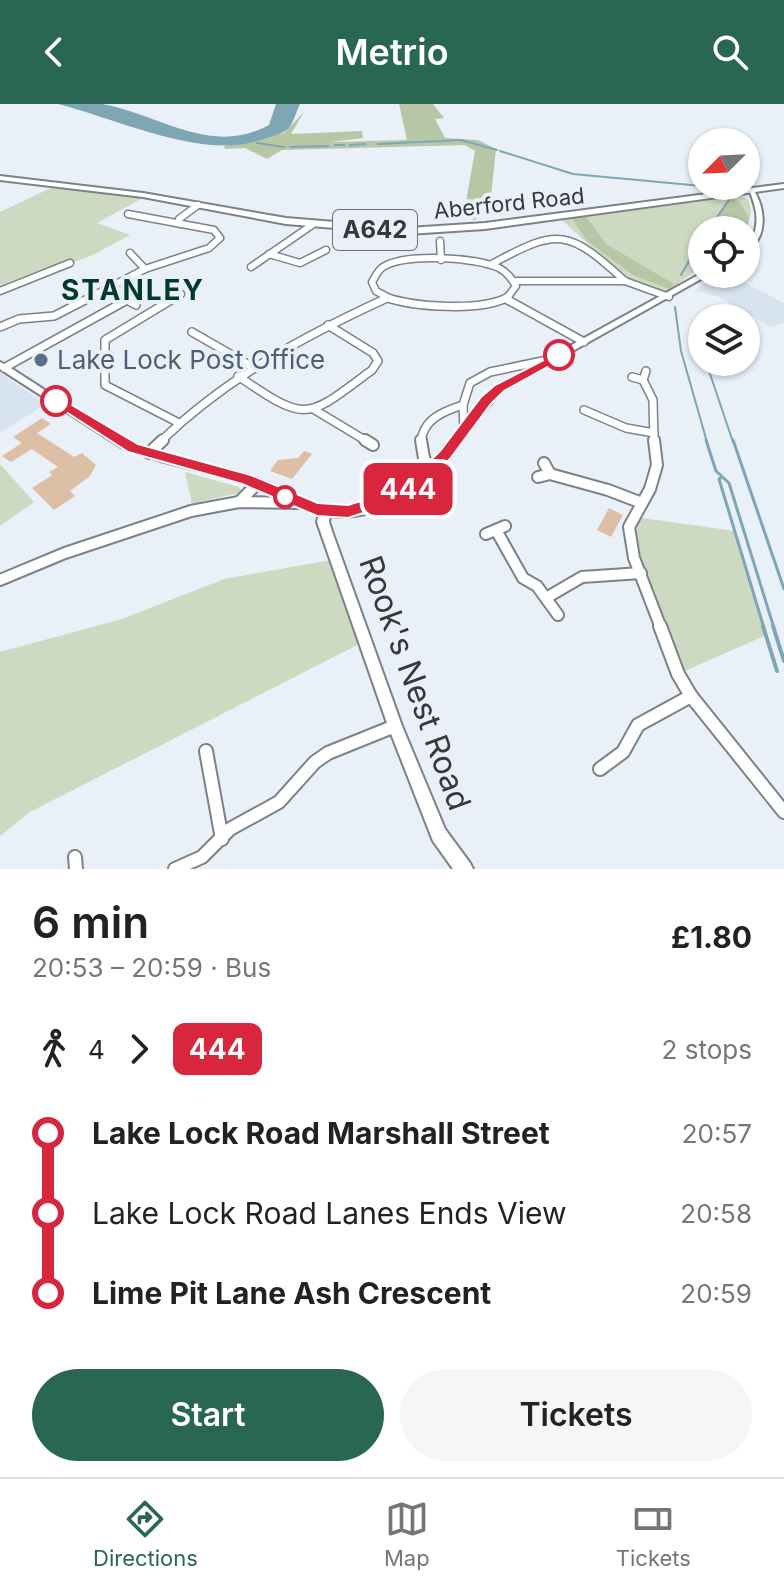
<!DOCTYPE html>
<html lang="en">
<head>
<meta charset="utf-8">
<style>
	:root { --surface:#fff; --page:#f6f6f6; --text:#222; --muted:#767676; --line:#e0e0e0; --accent:#2a6753 }
	body { margin:0; font-family:Inter,sans-serif; background:var(--page); color:var(--text); height:100vh; display:flex; flex-direction:column; font-size:30px; white-space:nowrap }
	* { box-sizing:border-box; margin:0 }
	p { font-size:26px; color:var(--muted) }
	.icon { flex:none; width:44px; height:44px; fill:none; stroke:currentColor; stroke-width:2; stroke-linecap:round; stroke-linejoin:round }
	.map { position:relative; height:765px; overflow:hidden }
	.drawer { display:flex; flex-direction:column; background:var(--surface); flex:1 }
	.drawer>* { flex:none }
	.badge { padding:0 16px; border-radius:12px; font-size:28px; line-height:52px }
	.needle { width:52px; rotate:246deg }
	.buttons { position:absolute; left:688px; top:24px; display:grid; gap:16px }
	.buttons a { display:grid; place-items:center; width:72px; height:72px; border-radius:50%; background:var(--surface); box-shadow:0 2px 6px #0004; font-size:40px }
	.map>.badge { position:absolute; translate:-50% -50%; box-shadow:0 0 0 4px #fff }
	.legs { display:flex; align-items:center; gap:12px; height:88px; padding:0 32px; font-size:26px }
	.legs p { margin-inline-start:auto }
	.summary { display:flex; align-items:center; justify-content:space-between; height:136px; padding:0 32px }
	h1 { font-size:44px; font-weight:600; line-height:60px }
	.button { display:flex; gap:16px; margin-top:auto; padding:16px 32px }
	.button a { flex:1; height:92px; border-radius:48px; background:var(--accent); color:#fff; font-size:32px; font-weight:600; line-height:92px; text-align:center }
	.button a+a { background:var(--page); color:var(--text) }
	ul { padding:0 32px; list-style:none }
	li { display:flex; align-items:center; gap:28px; height:80px; font-size:30px }
	li i { display:grid; place-items:center; width:12px; height:100%; margin:0 10px; background:currentColor }
	li i::after { content:''; width:20px; height:20px; margin:-10px; border:6px solid; border-radius:50%; background:var(--surface) }
	li p { margin-inline-start:auto }
	li:first-child i { background:linear-gradient(#0000 50%,currentColor 0) }
	li:last-child i { background:linear-gradient(currentColor 50%,#0000 0) }
	header { display:flex; justify-content:space-between; align-items:center; height:104px; padding:0 32px; background:var(--accent); color:#fff; font-size:36px; font-weight:600 }
	.tab-bar { display:flex; justify-content:space-around; align-items:center; height:112px; border-top:2px solid var(--line); background:var(--surface); font-size:22px; color:var(--muted) }
	.tab-bar a { display:grid; justify-items:center; gap:4px }
	.tab-bar .on { color:var(--accent) }
	.map>svg:first-child { display:block }
	.built { fill:#d7e4f0 }
	.green { fill:#ced9c2 }
	.forest { fill:#b7c7a6 }
	.water { fill:#7ea6b5 }
	.lines { fill:none; stroke-linecap:round; stroke-linejoin:round }
	.stream-far2 { stroke:#7ea6b5; stroke-width:2 }
	.stream-far1 { stroke:#7ea6b5; stroke-width:3 }
	.stream { stroke:#7ea6b5; stroke-width:4 }
	.building { fill:#dcbfa4 }
	.minor-far3-casing { stroke:#7c8289; stroke-width:9 }
	.minor-far2-casing { stroke:#7c8289; stroke-width:10 }
	.minor-far1-casing { stroke:#7c8289; stroke-width:14 }
	.minor-casing { stroke:#7c8289; stroke-width:16 }
	.tertiary-casing { stroke:#7c8289; stroke-width:4 }
	.primary-casing { stroke:#7c8289; stroke-width:4 }
	.minor-far3 { stroke:#fff; stroke-width:6 }
	.minor-far2 { stroke:#fff; stroke-width:7 }
	.minor-far1 { stroke:#fff; stroke-width:10 }
	.minor { stroke:#fff; stroke-width:12 }
	.tertiary { fill:#fff; fill-rule:evenodd }
	.primary { fill:#fff; fill-rule:evenodd }
	.line-1 { fill:#d7263d; stroke:#fff; stroke-width:2 }
	.stop-1-dot { fill:#fff; stroke:#d7263d; stroke-width:4 }
	.service-dot { fill:#5c6f8a; stroke:#e9f0f8; stroke-width:3 }
	.labels { text-anchor:middle; stroke-width:8; stroke-linejoin:round; paint-order:stroke }
	.far-street-label { font-size:22px; fill:#36393c; stroke:#e9f0f8 }
	.shield { fill:#e9f0f8; stroke:#6c7074; stroke-width:2 }
	.shield-label { font-size:24px; font-weight:bold; fill:#36393c }
	.service-label { font-size:26px; fill:#4e5e75; stroke:#e9f0f8; text-anchor:start }
	.far-district-label { font-size:28px; font-weight:bold; letter-spacing:2px; fill:#02392a; stroke:#e9f0f8 }
	.near-street-label { font-size:32px; fill:#36393c; stroke:#e9f0f8 }
</style>
</head>
<body>
<header><svg class="icon" aria-label="back" viewBox="0 0 24 24"><path d="M15 5l-7 7 7 7"/></svg>Metrio<svg class="icon" aria-label="search" viewBox="0 0 24 24"><circle cx="10" cy="10" r="6"/><path d="M15 15l6 6"/></svg></header>
<div class="map">
<svg width="784" height="765" viewBox="0 0 784 765">
	<rect width="100%" height="100%" fill="#e9f0f8"/>
	<g class="built">
		<polygon points="718,170 727,170 784,199 784,219 771,223 721,194 695,186"/>
		<polygon points="0,269 46,300 0,329"/>
	</g>
	<g class="green">
		<polygon points="57,81 146,92 97,119 130,131 95,150 0,187 0,108"/>
		<polygon points="741,92 749,96 751,108 746,132 746,126 702,126 702,162 665,189 624,172 562,116"/>
		<polygon points="0,360 34,398 0,422"/>
		<polygon points="185,368 239,383 242,388 192,400"/>
		<polygon points="635,413 735,427 766,531 678,570 631,436"/>
		<polygon points="337,455 365,537 30,708 0,732 0,548 122,515 224,475"/>
	</g>
	<g class="forest">
		<polygon points="399,0 433,0 444,14 435,15 445,34 478,36 496,45 490,102 475,116 463,114 475,47 465,41 282,46 267,55 245,44 225,45 224,42 284,29 304,8 291,30 362,27 363,34 330,38 407,36"/>
		<polygon points="731,93 741,100 749,114 746,132 746,126 708,126"/>
		<polygon points="586,112 606,140 674,180 669,185 633,171 586,136 572,114"/>
	</g>
	<path class="water" d="M 58,0 C 72,0 88,0 102,0 C 159,10 211,53 269,21 L 276,0 L 300,0 C 296,8 294,18 288,25 C 281,31 269,33 260,36 C 203,56 120,16 58,0 Z"/>
	<g class="lines">
		<g class="stream-far2">
			<polyline points="257,39 284,43"/>
			<polyline points="378,40 461,36 497,46"/>
			<polyline points="335,41 344,41"/>
			<polyline points="350,41 365,40"/>
			<polyline points="290,43 328,42"/>
			<polyline points="500,47 573,70 702,82"/>
			<polyline points="704,82 739,83"/>
			<polyline points="708,126 731,93"/>
			<polyline points="681,171 702,134"/>
			<polyline points="675,203 681,247 707,338"/>
			<polyline points="706,258 733,338"/>
		</g>
		<g class="stream-far1">
			<polyline points="706,336 716,367 729,379 774,524"/>
			<polyline points="733,336 784,485"/>
			<polyline points="722,373 719,375 764,524"/>
		</g>
		<g class="stream">
			<polyline points="763,522 777,567"/>
			<polyline points="773,522 784,557"/>
		</g>
	</g>
	<g class="building">
		<polygon points="42,314 51,320 37,329 74,353 82,349 96,361 90,372 70,387 75,392 54,406 32,384 52,371 49,368 58,363 32,345 11,358 2,352 22,339 13,333"/>
		<polygon points="304,347 312,350 292,375 270,367 278,356 298,354"/>
		<polygon points="609,404 623,411 611,433 597,426"/>
	</g>
	<g class="lines">
		<g class="minor-far3-casing">
			<g id="minor-far3">
				<polyline points="180,120 179,115 198,101"/>
				<polyline points="440,137 441,156"/>
				<polyline points="130,149 145,165"/>
				<polyline points="269,150 300,159 326,146"/>
				<path d="M 492,160 C 559,123 569,126 625,177"/>
				<polyline points="251,163 312,121"/>
				<polyline points="516,177 625,177 669,193"/>
				<polyline points="0,187 70,159"/>
				<polyline points="87,195 145,165 209,144 220,134 214,126 128,110"/>
				<polyline points="173,195 181,190"/>
				<path d="M 391,195 L 376,187 L 372,178 C 375,173 378,166 383,163 C 405,149 476,153 499,164 C 508,169 511,174 516,182 L 506,195"/>
			</g>
		</g>
		<g class="minor-far2-casing">
			<g id="minor-far2">
				<polyline points="176,193 105,236 105,281 179,319"/>
				<path d="M 385,193 C 413,203 482,208 508,193"/>
				<polyline points="506,195 584,238"/>
				<polyline points="0,223 19,215 54,212 91,193"/>
				<polyline points="192,228 251,262"/>
				<polyline points="4,264 127,196 136,201"/>
				<path d="M 238,272 C 308,320 306,315 372,266 L 378,257 L 373,249 L 328,221"/>
				<polyline points="632,273 643,276 646,267"/>
				<polyline points="643,276 653,296 654,338"/>
				<polyline points="315,306 368,338"/>
				<polyline points="584,306 626,324 654,329"/>
				<polyline points="464,325 463,301 470,279 490,268 552,255"/>
				<path d="M 160,338 C 226,274 304,232 387,194"/>
				<path d="M 421,338 C 423,315 444,307 463,301"/>
			</g>
		</g>
		<g class="minor-far1-casing">
			<g id="minor-far1">
				<polyline points="365,336 373,341"/>
				<polyline points="421,336 424,354 431,366"/>
				<polyline points="654,336 657,361 650,385 629,423 634,454 661,524"/>
				<polyline points="149,349 163,336"/>
				<polyline points="550,370 608,386 642,399"/>
				<polyline points="538,373 550,370 544,359"/>
				<polyline points="239,398 257,380"/>
				<polyline points="496,426 523,474 537,482 558,511"/>
				<polyline points="486,430 505,422"/>
				<polyline points="0,476 65,449 191,407 239,398 299,399"/>
				<polyline points="546,494 582,473 641,469"/>
			</g>
		</g>
		<g class="minor-casing">
			<g id="minor">
				<polyline points="660,522 678,570 691,592 784,708"/>
				<polyline points="206,647 222,735"/>
				<polyline points="600,665 623,648 638,621 691,592"/>
				<polyline points="75,753 76,765"/>
				<polyline points="175,765 202,753 230,725 279,698 315,658 328,649 395,622"/>
			</g>
		</g>
		<g class="tertiary-casing">
			<g id="tertiary">
				<path d="M 749,85 L 753,85 C 766,105 768,134 746,148 C 747,140 751,138 754,130 C 760,113 754,99 749,85 Z"/>
				<path d="M 702,169 L 710,170 L 503,286 C 453,337 415,421 330,412 L 329,418 L 333,430 L 402,622 L 445,725 L 470,759 L 473,765 L 453,765 L 433,737 L 388,622 L 317,418 L 319,409 L 243,378 L 161,357 L 121,343 L 0,265 L 0,258 C 11,263 21,271 31,277 C 60,296 89,316 119,332 C 158,354 204,358 247,371 C 275,380 302,399 332,403 C 352,405 373,399 391,390 C 436,367 461,317 497,282 Z"/>
			</g>
		</g>
		<g class="primary-casing">
			<polygon id="primary" points="0,72 143,89 286,114 408,124 485,119 784,80 784,84 485,125 408,130 286,120 143,93 0,76"/>
		</g>
		<use href="#minor-far3" class="minor-far3"/>
		<use href="#minor-far2" class="minor-far2"/>
		<use href="#minor-far1" class="minor-far1"/>
		<use href="#minor" class="minor"/>
		<use href="#tertiary" class="tertiary"/>
		<use href="#primary" class="primary"/>
	</g>
	<polygon class="line-1" points="559,248 564,249 564,254 504,287 491,300 450,355 422,383 400,397 348,414 317,412 242,380 128,348 49,297 51,294 60,294 138,340 251,371 318,399 348,401 389,388 411,375 440,347 481,293 495,281"/>
	<g class="stop-1-dot">
		<circle cx="559" cy="251" r="14"/>
		<circle cx="56" cy="297" r="14"/>
		<circle cx="285" cy="393" r="10"/>
	</g>
	<circle class="service-dot" cx="41" cy="256" r="8"/>
	<g class="labels">
		<g class="far-street-label">
			<text transform="translate(509 99) rotate(-6)" y="8">Aberford Road</text>
		</g>
		<rect class="shield" x="333" y="106" width="84" height="40" rx="6"/>
		<g class="shield-label">
			<text x="375" y="134">A642</text>
		</g>
		<g class="service-label">
			<text x="57" y="265">Lake Lock Post Office</text>
		</g>
		<g class="far-district-label">
			<text x="133" y="196">STANLEY</text>
		</g>
		<g class="near-street-label">
			<text transform="translate(415 579) rotate(70)" y="11">Rook's Nest Road</text>
		</g>
	</g>
</svg>
<div class="buttons">
<a><svg class="needle" viewBox="-14 -14 28 28"><path d="M0-13l5 13h-10z" fill="#e53935"/><path d="M0 13l5-13h-10z" fill="#767676"/></svg></a>
<a><svg class="icon" aria-label="locate" viewBox="0 0 24 24"><circle cx="12" cy="12" r="6"/><path d="M12 2v4M12 18v4M2 12h4M18 12h4"/></svg></a>
<a><svg class="icon" aria-label="layers" viewBox="0 0 24 24"><path d="M12 4l9 5-9 5-9-5zM3 14l9 5 9-5"/></svg></a>
</div>
<b class="badge" style="left:408px;top:385px;background:#d7263d;color:#fff">444</b>
</div>
<section class="drawer">
<div class="summary"><div><h1>6 min</h1><p>20:53 – 20:59 · Bus</p></div><b>£1.80</b></div>
<div class="legs"><svg class="icon" aria-label="walk" viewBox="0 0 24 24"><circle cx="13" cy="4" r="2"/><path d="M13 8l-2 6 4 7M11 14l-3 7M7 12l3-4h3l4 4"/></svg>4<svg class="icon" aria-label="forward" viewBox="0 0 24 24"><path d="M9 5l7 7-7 7"/></svg><b class="badge" style="background:#d7263d;color:#fff">444</b><p>2 stops</p></div>
<ul>
<li><i style="color:#d7263d"></i><b>Lake Lock Road Marshall Street</b><p>20:57</p></li>
<li><i style="color:#d7263d"></i><span>Lake Lock Road Lanes Ends View</span><p>20:58</p></li>
<li><i style="color:#d7263d"></i><b>Lime Pit Lane Ash Crescent</b><p>20:59</p></li>
</ul>
<div class="button"><a>Start</a><a>Tickets</a></div>
</section>
<nav class="tab-bar">
<a class="on"><svg class="icon" aria-label="directions" viewBox="0 0 24 24"><path d="M12 3l9 9-9 9-9-9zM9 14v-3h6M13 9l2 2-2 2"/></svg>Directions</a>
<a><svg class="icon" aria-label="map" viewBox="0 0 24 24"><path d="M3 6l6-2 6 2 6-2v14l-6 2-6-2-6 2zM9 4v14M15 6v14"/></svg>Map</a>
<a><svg class="icon" aria-label="tickets" viewBox="0 0 24 24"><path d="M3 7h18v10H3zM15 7v10"/></svg>Tickets</a>
</nav>
</body>
</html>
